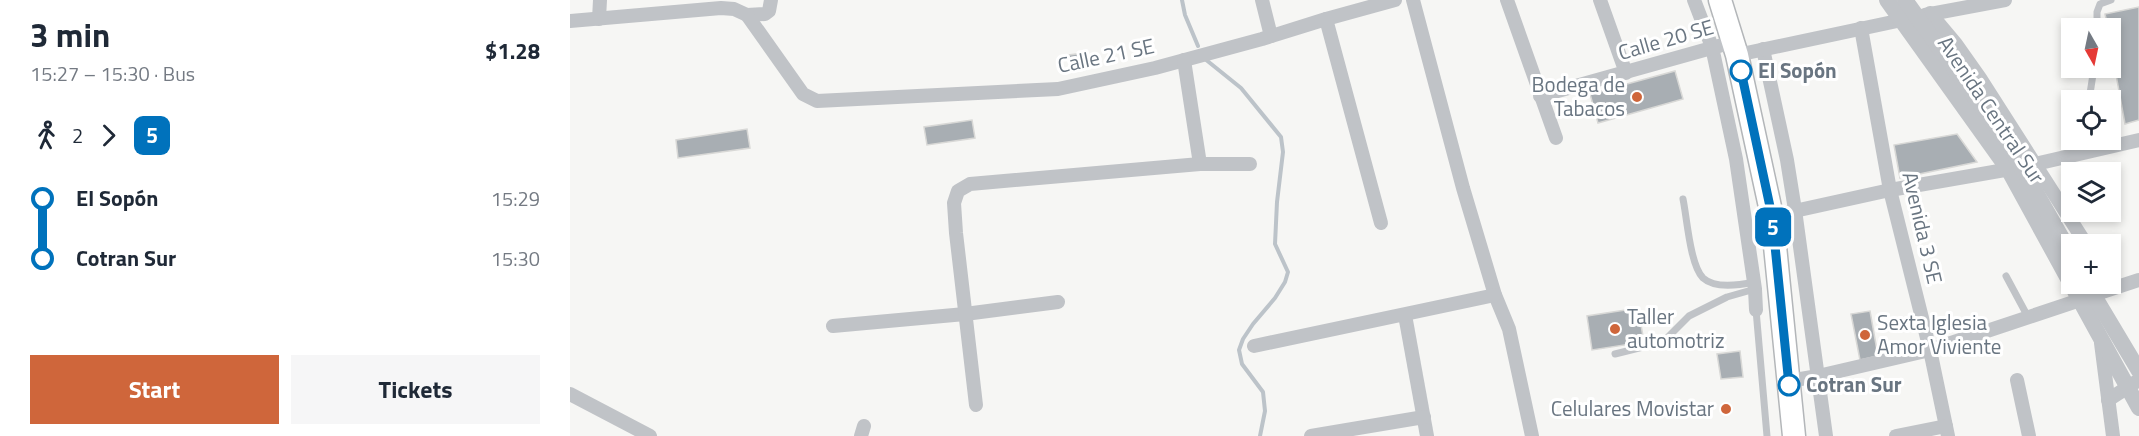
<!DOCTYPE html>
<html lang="en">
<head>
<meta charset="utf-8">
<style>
	:root { --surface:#fff; --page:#f6f6f7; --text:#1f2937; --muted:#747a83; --accent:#cf663b }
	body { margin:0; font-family:"Titillium Web",sans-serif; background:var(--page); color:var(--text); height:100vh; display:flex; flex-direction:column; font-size:22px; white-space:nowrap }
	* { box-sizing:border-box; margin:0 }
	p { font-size:20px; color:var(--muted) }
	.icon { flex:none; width:33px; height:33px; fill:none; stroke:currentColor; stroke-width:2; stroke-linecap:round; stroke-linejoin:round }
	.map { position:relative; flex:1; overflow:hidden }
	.drawer { display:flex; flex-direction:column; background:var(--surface); width:570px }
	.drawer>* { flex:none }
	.badge { padding:0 12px; border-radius:9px; font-size:21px; line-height:39px }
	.needle { width:39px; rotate:171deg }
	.buttons { position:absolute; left:1491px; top:18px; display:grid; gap:12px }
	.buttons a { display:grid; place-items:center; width:60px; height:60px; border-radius:0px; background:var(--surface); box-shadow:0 3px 9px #0003; font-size:30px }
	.map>.badge { position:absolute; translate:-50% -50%; box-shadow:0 0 0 3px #fff }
	.legs { display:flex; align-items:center; gap:9px; height:66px; padding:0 30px; font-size:20px }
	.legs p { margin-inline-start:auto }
	.head { display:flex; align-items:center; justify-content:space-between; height:102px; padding:0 30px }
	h1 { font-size:33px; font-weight:700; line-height:45px }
	.action { display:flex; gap:12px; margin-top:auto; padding:12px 30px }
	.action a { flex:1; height:69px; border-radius:0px; background:var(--accent); color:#fff; font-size:24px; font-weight:700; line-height:69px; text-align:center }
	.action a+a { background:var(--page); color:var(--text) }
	ul { padding:0 30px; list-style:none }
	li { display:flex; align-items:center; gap:21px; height:60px; font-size:22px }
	li i { display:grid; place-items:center; width:9px; height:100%; margin:0 8px; background:currentColor }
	li i::after { content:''; width:15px; height:15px; margin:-8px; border:4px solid; border-radius:50%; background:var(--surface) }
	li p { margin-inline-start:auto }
	li:first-child i { background:linear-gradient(#0000 50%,currentColor 0) }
	li:last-child i { background:linear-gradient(currentColor 50%,#0000 0) }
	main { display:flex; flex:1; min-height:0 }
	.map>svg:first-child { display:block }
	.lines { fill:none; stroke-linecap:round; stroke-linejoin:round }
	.stream { stroke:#bcc3c9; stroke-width:4 }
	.building { fill:#a8aeb3; stroke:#d8d8d6; stroke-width:1.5 }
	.trunk-casing { stroke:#b3b6b9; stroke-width:25 }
	.service { stroke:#c0c3c7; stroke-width:7 }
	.minor { stroke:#c0c3c7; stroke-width:14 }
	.tertiary { stroke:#c0c3c7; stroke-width:16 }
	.trunk { stroke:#fff; stroke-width:22 }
	.line-1-casing { stroke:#fff; stroke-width:14 }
	.line-1 { stroke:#0072bc; stroke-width:9 }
	.stop-1-dot { fill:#fff; stroke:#0072bc; stroke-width:3 }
	.poi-dot { fill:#cf663b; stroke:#fff; stroke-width:2 }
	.labels { text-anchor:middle; stroke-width:6; stroke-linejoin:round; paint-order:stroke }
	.street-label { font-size:21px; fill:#697581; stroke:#fff }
	.stop-label { font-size:21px; font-weight:bold; fill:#697581; stroke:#fff; text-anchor:start }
	.poi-label { font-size:21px; fill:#697581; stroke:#fff; text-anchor:end }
</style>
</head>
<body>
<main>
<section class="drawer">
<div class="head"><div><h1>3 min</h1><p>15:27 – 15:30 · Bus</p></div><b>$1.28</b></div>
<div class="legs"><svg class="icon" aria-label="walk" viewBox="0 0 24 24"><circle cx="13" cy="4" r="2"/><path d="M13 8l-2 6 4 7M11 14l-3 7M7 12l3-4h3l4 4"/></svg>2<svg class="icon" aria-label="forward" viewBox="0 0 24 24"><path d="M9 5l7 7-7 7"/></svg><b class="badge" style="background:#0072bc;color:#fff">5</b></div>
<ul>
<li><i style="color:#0072bc"></i><b>El Sopón</b><p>15:29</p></li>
<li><i style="color:#0072bc"></i><b>Cotran Sur</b><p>15:30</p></li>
</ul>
<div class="action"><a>Start</a><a>Tickets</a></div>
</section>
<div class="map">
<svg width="1569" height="436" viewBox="0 0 1569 436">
	<rect width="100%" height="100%" fill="#f6f6f4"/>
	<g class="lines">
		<g class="stream">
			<polyline points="612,0 615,15 628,46"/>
			<polyline points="635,59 671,88 711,137 713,152 707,202 705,244 718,272 715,282 705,298 683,324 673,339 669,350 672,364 693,392 695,411 690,436"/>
		</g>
	</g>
	<g class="building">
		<polygon points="1569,7 1569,120 1555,124 1540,42 1540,28 1538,28 1535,14"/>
		<polygon points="513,53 515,67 501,69 499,55"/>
		<polygon points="1105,71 1113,99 1028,123 1020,94"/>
		<polygon points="402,120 405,138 357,145 354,127"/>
		<polygon points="177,129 180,148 108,158 106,140"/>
		<polygon points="1387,134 1407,162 1330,178 1324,145"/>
		<polygon points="1068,308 1074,342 1022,350 1017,316"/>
		<polygon points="1300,311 1308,356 1290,360 1281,314"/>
		<polygon points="1170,351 1173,377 1151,379 1147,354"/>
	</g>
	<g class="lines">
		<g class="trunk-casing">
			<polyline id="trunk" points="1150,0 1167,55 1202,216 1224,436"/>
		</g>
		<g class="service">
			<polyline points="1527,28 1527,12 1530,4 1541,0"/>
			<polyline points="1519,100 1524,68"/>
			<path d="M 1113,199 C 1117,218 1120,265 1133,278 C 1145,289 1170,285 1184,282"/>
			<polyline points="1436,276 1458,317"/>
			<polyline points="1186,310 1197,436"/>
			<polyline points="1045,354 1085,344 1097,338 1119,316 1157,297 1185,289"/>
		</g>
		<g class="minor">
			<polyline points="692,0 701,36"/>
			<polyline points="843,0 893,188 925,295 939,329 962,436"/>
			<polyline points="937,0 986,138"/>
			<polyline points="1030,0 1056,73"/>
			<polyline points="1124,0 1142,47 1166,159 1185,289 1186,310"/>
			<polyline points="1360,13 1386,44 1410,78 1516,244"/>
			<polyline points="177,15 195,14 199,11 201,0"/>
			<polyline points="1355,15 1435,0"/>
			<polyline points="29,19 30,0"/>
			<polyline points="756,19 811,223"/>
			<polyline points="0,21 151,8 164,9 177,15 233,94 247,101 488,89 585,68 692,39 756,19 825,0"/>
			<polyline points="1291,28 1320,190 1360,350 1378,436"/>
			<polyline points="1193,49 1217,160 1225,210 1256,436"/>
			<polyline points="1167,55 1332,20"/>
			<polyline points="614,60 630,164"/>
			<polyline points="970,96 1163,42"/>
			<polyline points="1202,216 1320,190 1452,167 1569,140"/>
			<polyline points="1523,295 1569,280"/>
			<polyline points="835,315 857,436"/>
			<polyline points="263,326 395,314 488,302"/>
			<polyline points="1531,343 1543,436"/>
			<polyline points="684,346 925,295"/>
			<polyline points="1447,380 1459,436"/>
			<polyline points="1219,381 1248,376 1360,350 1510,300"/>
			<polyline points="0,394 80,436"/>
			<polyline points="1538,400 1569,380"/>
			<polyline points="406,405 386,233 384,203 388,191 400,184 630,164 680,164"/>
			<polyline points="291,436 294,426"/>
			<polyline points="741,436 854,417"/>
			<polyline points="1326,436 1376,426"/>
		</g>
		<g class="tertiary">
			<polyline points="1317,0 1438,169 1569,408"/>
			<polyline points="1335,0 1438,143 1502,256"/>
			<polyline points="1517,284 1569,371"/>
		</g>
		<use href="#trunk" class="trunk"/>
	</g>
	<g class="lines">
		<g class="line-1-casing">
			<polyline id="line-1" points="1171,71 1202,216 1219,385"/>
		</g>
		<use href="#line-1" class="line-1"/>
	</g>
	<g class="stop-1-dot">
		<circle cx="1171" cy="71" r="10"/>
		<circle cx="1219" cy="385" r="10"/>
	</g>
	<g class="poi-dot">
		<circle cx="1067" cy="97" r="6"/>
		<circle cx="1045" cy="329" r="6"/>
		<circle cx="1295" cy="335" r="6"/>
		<circle cx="1156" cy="409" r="6"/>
	</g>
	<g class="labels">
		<g class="street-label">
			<text transform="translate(1096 40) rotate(-16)" y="7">Calle 20 SE</text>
			<text transform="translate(536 56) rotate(-12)" y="7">Calle 21 SE</text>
			<text transform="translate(1421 110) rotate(56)" y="7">Avenida Central Sur</text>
			<text transform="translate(1352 228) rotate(77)" y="7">Avenida 3 SE</text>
		</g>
		<g class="stop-label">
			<text x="1188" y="78">El Sopón</text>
			<text x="1236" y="392">Cotran Sur</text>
		</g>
		<g class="poi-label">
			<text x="1055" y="92">Bodega de<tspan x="1055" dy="24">Tabacos</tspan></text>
			<text x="1057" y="324" text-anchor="start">Taller<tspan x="1057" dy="24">automotriz</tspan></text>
			<text x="1307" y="330" text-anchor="start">Sexta Iglesia<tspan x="1307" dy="24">Amor Viviente</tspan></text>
			<text x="1144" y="416">Celulares Movistar</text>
		</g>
	</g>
</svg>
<div class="buttons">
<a><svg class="needle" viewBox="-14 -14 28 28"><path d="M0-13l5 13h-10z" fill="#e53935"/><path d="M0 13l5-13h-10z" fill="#747a83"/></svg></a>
<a><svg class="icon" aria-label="locate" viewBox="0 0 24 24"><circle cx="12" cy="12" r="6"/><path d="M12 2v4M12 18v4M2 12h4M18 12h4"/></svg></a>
<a><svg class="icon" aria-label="layers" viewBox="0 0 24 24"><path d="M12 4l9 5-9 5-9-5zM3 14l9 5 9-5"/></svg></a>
<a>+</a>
</div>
<b class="badge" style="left:1203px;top:227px;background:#0072bc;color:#fff">5</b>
</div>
</main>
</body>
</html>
